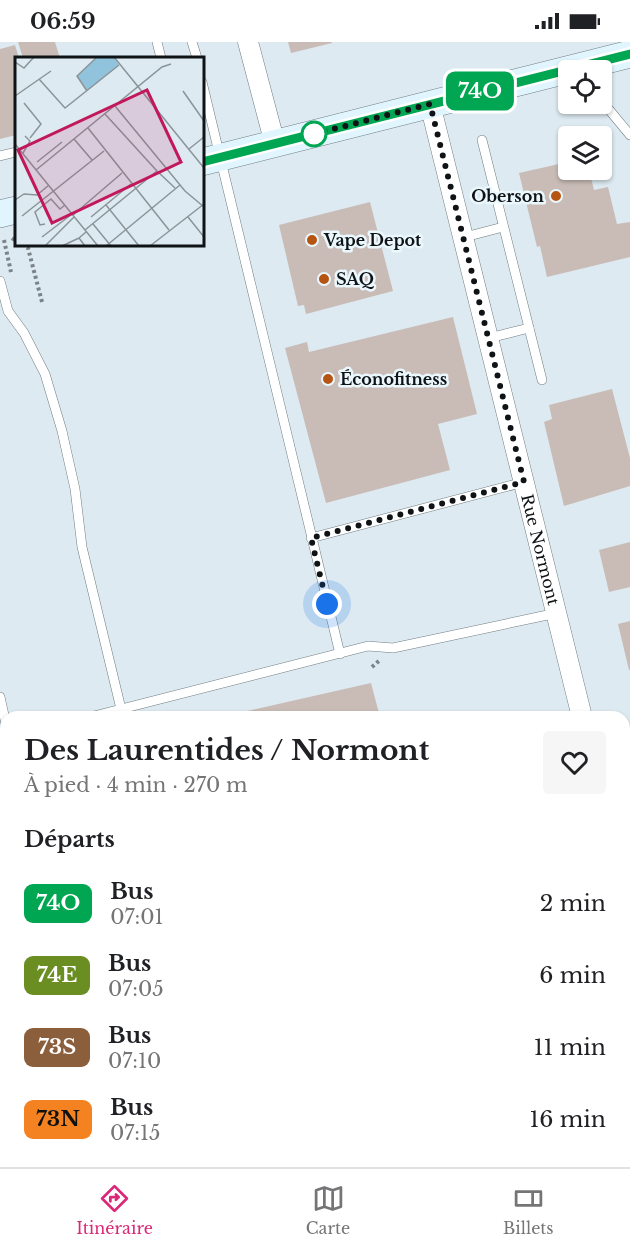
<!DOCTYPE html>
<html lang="fr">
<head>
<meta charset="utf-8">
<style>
	:root { --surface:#fff; --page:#f6f6f6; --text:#202124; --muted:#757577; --line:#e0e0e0; --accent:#db2777 }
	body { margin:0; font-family:"Libre Baskerville",serif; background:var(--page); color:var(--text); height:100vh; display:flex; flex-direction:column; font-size:22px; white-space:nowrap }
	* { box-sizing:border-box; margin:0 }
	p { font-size:20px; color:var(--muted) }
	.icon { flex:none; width:33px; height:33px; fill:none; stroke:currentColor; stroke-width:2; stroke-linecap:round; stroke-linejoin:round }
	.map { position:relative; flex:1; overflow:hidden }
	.sheet { position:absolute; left:0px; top:669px; width:630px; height:456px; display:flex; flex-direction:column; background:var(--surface); border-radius:18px 18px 0 0; box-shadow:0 2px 4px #0004 }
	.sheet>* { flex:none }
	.badge { padding:0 12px; border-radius:9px; font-size:21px; line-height:39px }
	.buttons { position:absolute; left:558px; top:18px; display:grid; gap:12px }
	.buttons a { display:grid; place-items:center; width:54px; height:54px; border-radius:6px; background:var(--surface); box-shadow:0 2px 4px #0004; font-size:30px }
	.you { position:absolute; width:30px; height:30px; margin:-15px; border:4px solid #fff; border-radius:50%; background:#1a73e8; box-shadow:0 0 0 9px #1a73e833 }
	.map>.badge { position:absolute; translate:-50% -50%; box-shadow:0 0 0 3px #fff }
	h2 { padding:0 24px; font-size:22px; line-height:54px }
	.round { display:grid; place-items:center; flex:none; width:63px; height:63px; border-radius:6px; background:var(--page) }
	.summary { display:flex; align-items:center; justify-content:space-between; height:102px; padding:0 24px }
	h1 { font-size:28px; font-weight:700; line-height:45px }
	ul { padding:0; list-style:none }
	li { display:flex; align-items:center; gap:18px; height:72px; padding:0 24px }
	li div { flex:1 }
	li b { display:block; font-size:22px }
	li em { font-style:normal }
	li .badge { min-width:66px; font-weight:700; text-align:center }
	.status { display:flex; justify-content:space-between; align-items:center; height:42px; padding:0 30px; background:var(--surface); direction:ltr }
	.status svg { height:16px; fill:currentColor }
	.tab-bar { display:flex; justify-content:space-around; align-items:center; height:84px; border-top:2px solid var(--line); background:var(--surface); font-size:16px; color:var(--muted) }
	.tab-bar a { display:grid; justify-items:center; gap:3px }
	.tab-bar .active { color:var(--accent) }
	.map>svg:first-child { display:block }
	.building { fill:#c9bcb6 }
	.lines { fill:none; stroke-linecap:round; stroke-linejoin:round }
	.lane-casing { stroke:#717d83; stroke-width:10 }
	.street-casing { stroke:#717d83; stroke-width:21 }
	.secondary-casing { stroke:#717d83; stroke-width:28 }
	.path { stroke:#7a8388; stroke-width:4; stroke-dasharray:3 3; stroke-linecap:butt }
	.lane { stroke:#fff; stroke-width:9 }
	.street { stroke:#fff; stroke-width:20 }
	.secondary { stroke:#e1f5ff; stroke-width:27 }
	.line-casing { stroke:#fff; stroke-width:14 }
	.line { stroke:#00a651; stroke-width:9 }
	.walk { stroke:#0f1315; stroke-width:6; stroke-dasharray:0 10.8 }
	.stop-dot { fill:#fff; stroke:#00a651; stroke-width:3 }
	.poi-dot { fill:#b65512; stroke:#eaf8fe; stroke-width:2 }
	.labels { text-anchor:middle; stroke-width:5; stroke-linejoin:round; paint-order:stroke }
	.poi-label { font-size:16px; font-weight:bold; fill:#0f1315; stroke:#eaf8fe; text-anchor:start }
	.street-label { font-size:16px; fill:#0f1315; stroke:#eaf8fe }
	.inset-road { fill:none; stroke:#8b9499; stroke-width:1.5 }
	.view { fill:#c2185b; fill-opacity:0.15; stroke:#c2185b; stroke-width:3 }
	.inset-edge { fill:none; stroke:#0f1315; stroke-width:3 }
</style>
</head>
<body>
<div class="status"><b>06:59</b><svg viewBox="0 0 49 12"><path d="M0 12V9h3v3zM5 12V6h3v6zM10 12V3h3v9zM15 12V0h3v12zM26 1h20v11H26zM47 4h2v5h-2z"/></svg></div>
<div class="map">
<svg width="630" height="1125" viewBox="0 0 630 1125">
	<rect width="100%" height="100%" fill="#ddeaf1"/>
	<g class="building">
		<polygon points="18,0 55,0 60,16 23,16"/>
		<polygon points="288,0 332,0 332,1 291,11"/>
		<polygon points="15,3 19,16 16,16 16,93 0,97 0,7"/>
		<polygon points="568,120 568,128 589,128 594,148 608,145 617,182 630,180 630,215 547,235 540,204 537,205 519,131"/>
		<polygon points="370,160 393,249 306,272 304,263 298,264 279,183"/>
		<polygon points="453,275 477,372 438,382 450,428 326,461 285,306 307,300 309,310"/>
		<polygon points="612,347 630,416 630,444 564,464 544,380 552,377 549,363"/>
		<polygon points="630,500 630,545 609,550 599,508"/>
		<polygon points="630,579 630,628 629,628 618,582"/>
		<polygon points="371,641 380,675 225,675 225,674"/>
		<polygon points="6,739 6,759 5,759 1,740"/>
		<polygon points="630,980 630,1037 624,1038 624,981"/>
		<polygon points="6,1052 6,1090 5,1090 0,1054"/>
		<polygon points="150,1119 198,1119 199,1125 151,1125"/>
		<polygon points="220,1119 267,1119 268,1125 222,1125"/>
		<polygon points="129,1120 131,1125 112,1125 112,1124"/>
	</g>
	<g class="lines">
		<g class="lane-casing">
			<g id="lane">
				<polyline points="157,0 161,16"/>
				<polyline points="192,0 197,16"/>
				<polyline points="202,40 340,612"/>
				<polyline points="602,50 606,64 630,93"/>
				<polyline points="482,98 542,338"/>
				<polyline points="0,114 16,110"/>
				<polyline points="465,195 503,185"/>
				<polyline points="0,239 8,269 24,291 45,332 62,389 75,447 82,505 121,667"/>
				<polyline points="489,296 529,286"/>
				<polyline points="311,496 524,440"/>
				<polyline points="0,655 6,682"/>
				<polyline points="90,675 368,604 393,606 557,571"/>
				<polyline points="0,696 6,695"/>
				<polyline points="0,844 6,867"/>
				<polyline points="0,948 6,946"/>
			</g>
		</g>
		<g class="street-casing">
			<g id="street">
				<polyline points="248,0 275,102"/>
				<path id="s1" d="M 430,62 L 582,675"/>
				<polyline points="624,845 630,869"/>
				<polyline points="0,1000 6,998"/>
				<polyline points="624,1081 630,1079"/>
				<polyline points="453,1125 476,1119"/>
			</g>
		</g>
		<g class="secondary-casing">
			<g id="secondary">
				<polyline points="202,120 630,12"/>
				<polyline points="0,172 16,168"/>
			</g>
		</g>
		<g class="path">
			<polyline points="12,196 16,199"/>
			<polyline points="4,198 11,230"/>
			<polyline points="22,202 28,206 42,260"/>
			<polyline points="372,625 380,618"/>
		</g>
		<use href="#lane" class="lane"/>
		<use href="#street" class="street"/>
		<use href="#secondary" class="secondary"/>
	</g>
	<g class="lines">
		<g class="line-casing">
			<polyline id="line" points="202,120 630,12"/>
		</g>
		<use href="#line" class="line"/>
		<polyline class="walk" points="314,92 430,62 524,440 311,496 327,562"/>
	</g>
	<circle class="stop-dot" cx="314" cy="92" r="12"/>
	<g class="poi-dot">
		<circle cx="556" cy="154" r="6"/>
		<circle cx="312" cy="198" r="6"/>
		<circle cx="324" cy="237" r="6"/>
		<circle cx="328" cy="337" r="6"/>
	</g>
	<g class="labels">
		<g class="poi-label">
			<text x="544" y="160" text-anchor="end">Oberson</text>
			<text x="324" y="204">Vape Depot</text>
			<text x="336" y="243">SAQ</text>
			<text x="340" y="343">Éconofitness</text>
		</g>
		<g class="street-label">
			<text dy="6" stroke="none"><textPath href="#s1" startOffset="459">Rue Normont</textPath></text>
		</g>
	</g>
	<g transform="translate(15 15)">
		<rect width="189" height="189" fill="#ddeaf1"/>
		<path d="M 82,0 L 99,0 L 104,8 L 72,34 L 62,19 Z" fill="#91c4dc"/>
		<path class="inset-road" d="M 99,0 L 189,111M 0,5 L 9,11 L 19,0M 24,22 L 50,51 L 104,8M 72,34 L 62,19 L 82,0M 168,34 L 189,64M 0,39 L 36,14M 9,46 L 26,67 L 15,81M 100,49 L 170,134 L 189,150M 90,57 L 142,114M 73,71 L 154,173M 59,82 L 77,103M 0,87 L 83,189M 174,92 L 189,80M 8,96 L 15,84 L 10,79M 22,105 L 47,85M 21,113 L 147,10 L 156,7M 0,143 L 9,137 L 22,138 L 34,128M 91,148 L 124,189M 58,158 L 107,116M 7,159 L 89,94M 76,160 L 116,127M 173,160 L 189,180M 30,167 L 25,168 L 20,155 L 36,142 L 45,152 L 50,148M 78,167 L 96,189M 70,173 L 142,114 L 160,131M 27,180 L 57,157M 31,188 L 59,160M 47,189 L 64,181M 70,189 L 64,181 L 71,175M 91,189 L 165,128M 135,189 L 189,147"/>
		<path class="view" d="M 132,33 L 166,105 L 37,166 L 3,93 Z"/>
		<rect width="189" height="189" class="inset-edge"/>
	</g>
</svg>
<div class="buttons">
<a><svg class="icon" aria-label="locate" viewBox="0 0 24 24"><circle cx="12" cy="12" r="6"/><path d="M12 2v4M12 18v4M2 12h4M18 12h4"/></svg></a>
<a><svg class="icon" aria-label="layers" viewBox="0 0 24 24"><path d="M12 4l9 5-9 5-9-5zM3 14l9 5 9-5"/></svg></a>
</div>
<div class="you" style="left:327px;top:562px"></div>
<b class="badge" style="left:480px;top:49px;background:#00a651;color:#fff">74O</b>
<section class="sheet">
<div class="summary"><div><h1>Des Laurentides / Normont</h1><p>À pied · 4 min · 270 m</p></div><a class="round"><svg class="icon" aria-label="heart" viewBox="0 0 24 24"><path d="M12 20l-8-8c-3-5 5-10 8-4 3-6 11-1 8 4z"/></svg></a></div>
<h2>Départs</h2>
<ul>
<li><span class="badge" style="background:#00a651;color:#fff">74O</span><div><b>Bus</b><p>07:01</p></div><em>2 min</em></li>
<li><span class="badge" style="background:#6b8e23;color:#fff">74E</span><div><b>Bus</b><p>07:05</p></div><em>6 min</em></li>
<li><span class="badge" style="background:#8b5e3c;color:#fff">73S</span><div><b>Bus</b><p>07:10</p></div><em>11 min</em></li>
<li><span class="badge" style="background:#f58220;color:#111">73N</span><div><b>Bus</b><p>07:15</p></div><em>16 min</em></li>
</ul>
</section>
</div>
<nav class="tab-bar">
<a class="active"><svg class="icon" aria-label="directions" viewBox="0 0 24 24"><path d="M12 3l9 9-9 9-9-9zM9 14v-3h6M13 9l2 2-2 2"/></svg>Itinéraire</a>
<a><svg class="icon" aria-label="map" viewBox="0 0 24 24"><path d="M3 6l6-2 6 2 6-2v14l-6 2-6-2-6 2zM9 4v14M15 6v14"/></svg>Carte</a>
<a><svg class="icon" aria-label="tickets" viewBox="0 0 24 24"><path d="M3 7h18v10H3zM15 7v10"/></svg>Billets</a>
</nav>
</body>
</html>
